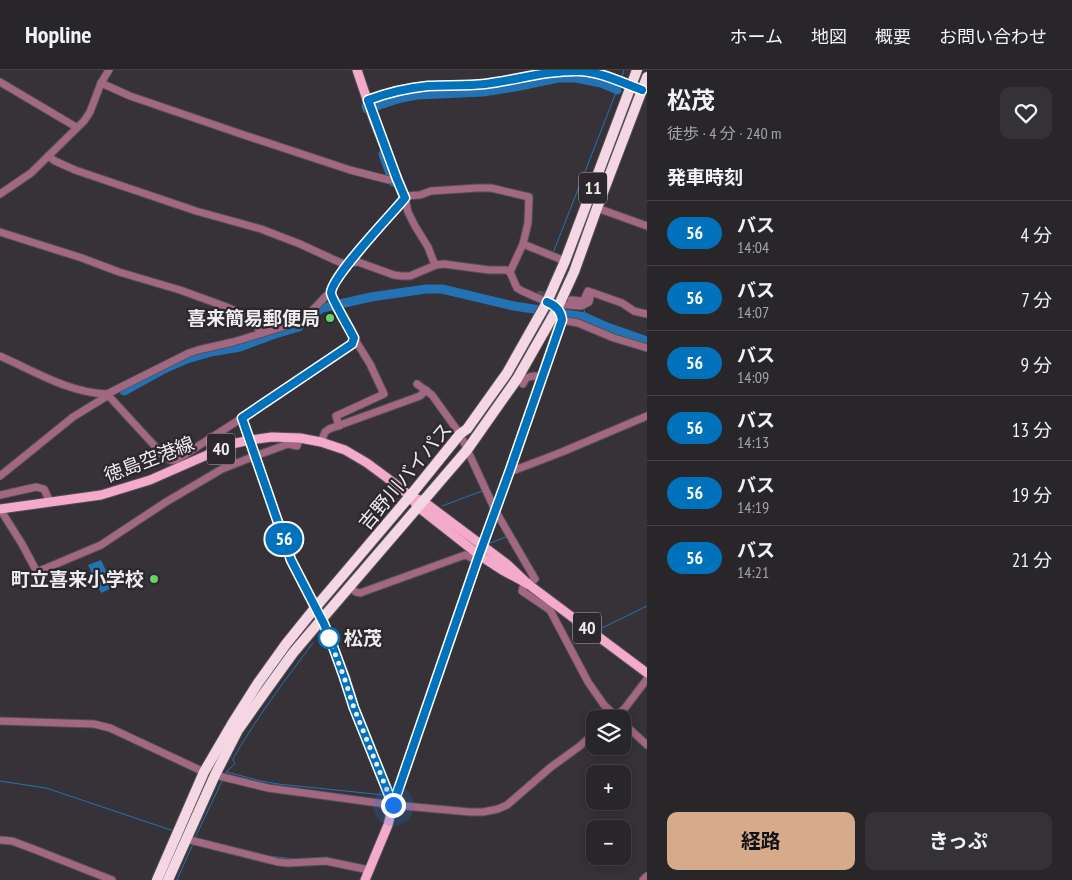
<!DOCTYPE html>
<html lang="ja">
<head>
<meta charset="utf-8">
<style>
	:root { --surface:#282629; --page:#343235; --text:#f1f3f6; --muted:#a5a5a8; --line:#444346; --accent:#d6ab8b }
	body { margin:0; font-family:"PT Sans Narrow","Noto Sans JP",sans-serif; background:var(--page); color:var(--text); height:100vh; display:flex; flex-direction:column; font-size:19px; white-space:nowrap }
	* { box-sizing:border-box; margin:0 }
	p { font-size:16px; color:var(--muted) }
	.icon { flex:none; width:28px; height:28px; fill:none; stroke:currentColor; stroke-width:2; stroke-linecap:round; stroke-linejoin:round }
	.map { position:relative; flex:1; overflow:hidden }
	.sheet { display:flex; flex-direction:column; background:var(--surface); width:425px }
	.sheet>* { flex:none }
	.badge { padding:0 10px; border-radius:16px; font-size:18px; line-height:32px }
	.fabs { position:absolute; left:586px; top:640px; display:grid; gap:10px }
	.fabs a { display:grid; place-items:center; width:45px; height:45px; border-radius:10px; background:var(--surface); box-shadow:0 2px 12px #0003,0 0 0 1px var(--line); font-size:25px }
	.you { position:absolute; width:25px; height:25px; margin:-12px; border:4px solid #fff; border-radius:50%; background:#1a73e8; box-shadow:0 0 0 8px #1a73e833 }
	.map>.badge { position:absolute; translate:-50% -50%; box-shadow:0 0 0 2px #fff }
	h2 { padding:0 20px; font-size:19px; line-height:45px }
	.round { display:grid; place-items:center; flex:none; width:52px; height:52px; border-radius:10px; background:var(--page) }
	.summary { display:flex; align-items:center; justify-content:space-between; height:85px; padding:0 20px }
	h1 { font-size:24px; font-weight:700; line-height:38px }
	.cta { display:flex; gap:10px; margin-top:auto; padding:10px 20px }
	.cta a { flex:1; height:58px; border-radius:10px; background:var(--accent); color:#111; font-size:20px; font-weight:700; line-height:58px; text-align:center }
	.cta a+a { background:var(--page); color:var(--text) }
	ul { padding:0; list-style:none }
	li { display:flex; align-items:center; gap:15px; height:65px; padding:0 20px; border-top:1px solid var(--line) }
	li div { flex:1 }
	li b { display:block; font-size:19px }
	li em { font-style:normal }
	li .badge { min-width:55px; font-weight:700; text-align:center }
	header { display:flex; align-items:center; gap:30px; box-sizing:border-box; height:70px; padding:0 25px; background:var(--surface); border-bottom:1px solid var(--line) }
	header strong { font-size:24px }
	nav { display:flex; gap:28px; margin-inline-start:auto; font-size:18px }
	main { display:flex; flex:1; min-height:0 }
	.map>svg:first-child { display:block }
	.water { fill:#2373b4 }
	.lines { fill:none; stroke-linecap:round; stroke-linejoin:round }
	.stream { stroke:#2373b4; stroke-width:1 }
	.river { stroke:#2373b4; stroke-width:9 }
	.minor-tunnel { stroke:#524e53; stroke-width:7; stroke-dasharray:7 3.5; stroke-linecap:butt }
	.minor-casing { stroke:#535054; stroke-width:9 }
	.major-casing { stroke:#535054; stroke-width:11 }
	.highway-casing { stroke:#535054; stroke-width:12 }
	.minor { stroke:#a26781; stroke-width:7 }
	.major { stroke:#f4aaca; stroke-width:9 }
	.highway { stroke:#f5d6e3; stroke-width:10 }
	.line-casing { stroke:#fff; stroke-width:11 }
	.line { stroke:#0072bc; stroke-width:8 }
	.walk { stroke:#eeecef; stroke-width:5; stroke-dasharray:0 9 }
	.poi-dot { fill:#64d468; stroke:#2c282d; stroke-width:2 }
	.stop-dot { fill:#fff; stroke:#0072bc; stroke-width:2.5 }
	.labels { text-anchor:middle; stroke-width:4.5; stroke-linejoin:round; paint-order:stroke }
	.shield { fill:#2c282d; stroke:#b4b1b5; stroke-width:1 }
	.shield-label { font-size:18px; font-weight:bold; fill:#eeecef }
	.poi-label { font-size:19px; font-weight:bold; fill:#eeecef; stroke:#2c282d; text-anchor:end }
	.street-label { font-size:19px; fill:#eeecef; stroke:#2c282d }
	.stop-label { font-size:19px; font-weight:bold; fill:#eeecef; stroke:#2c282d; text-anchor:start }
</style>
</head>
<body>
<header>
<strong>Hopline</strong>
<nav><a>ホーム</a><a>地図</a><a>概要</a><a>お問い合わせ</a></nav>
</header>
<main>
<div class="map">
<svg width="647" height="810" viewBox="0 0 647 810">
	<rect width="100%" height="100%" fill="#363237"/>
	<polygon class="water" points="101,490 114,517 101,523 88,495"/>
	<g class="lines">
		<g class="stream">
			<polyline points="622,6 624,0"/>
			<polyline points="553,183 619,15"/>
			<polyline points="584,238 585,247"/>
			<polyline points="442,436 482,421"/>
			<polyline points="488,474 506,467"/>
			<polyline points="298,493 306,510"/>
			<polyline points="602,558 647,536"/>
			<polyline points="340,582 344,593"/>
			<path d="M 226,703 L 228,700 L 235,694 L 233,690 L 234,687 C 257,647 285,610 313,573"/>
			<polyline points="225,705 227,702 261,711 278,714 384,725"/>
			<polyline points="0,711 46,718 174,761"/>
			<polyline points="195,768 222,711"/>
			<polyline points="267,786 295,789"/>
			<polyline points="177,810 193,774"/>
		</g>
		<g class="river">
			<polyline points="366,36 367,39 401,28 417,25 483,22 515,17 558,8 576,8 601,13 617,20"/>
			<polyline points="383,84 393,112"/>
			<polyline points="124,321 162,300 187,289 211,282 240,277 275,264 299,257 316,242 322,238 371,227 426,219 442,219 514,236 585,247 607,257 647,271"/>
		</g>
		<polyline class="minor-tunnel" points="537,224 566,229"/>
		<g class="minor-casing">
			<g id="minor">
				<polyline points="0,12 76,57"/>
				<polyline points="101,13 130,26 241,64 350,100 389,110 397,109"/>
				<polyline points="48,86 55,91 75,100 196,141 261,159 300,174 339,192 348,195"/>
				<polyline points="0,124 31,103 84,51 90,42 101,13 109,0"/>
				<polyline points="405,126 420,125 431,121 477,118 491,118 529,127 528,153 523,174"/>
				<polyline points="405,128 408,142 415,156 428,177 433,190 436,195"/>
				<polyline points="597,138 647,156"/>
				<polyline points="0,162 82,188 119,202 180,220 224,236 252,248 257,254 260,264"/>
				<polyline points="350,193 358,192 394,205 401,206 410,206 436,195 444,194 489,200 506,200 510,202 517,218 522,221 547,232"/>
				<polyline points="510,202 523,174 565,191"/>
				<polyline points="571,230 581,231 584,230 588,221 622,233 634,241 647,244"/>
				<polyline points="555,234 581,236 589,232 591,223"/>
				<polyline points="561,250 578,253 614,268 647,278"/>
				<path d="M 0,286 C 34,301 69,323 107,324 L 164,386 C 169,390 172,392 178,389 L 242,348"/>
				<polyline points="417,314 432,325 460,364 495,440 535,509 523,517 522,521 550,540 588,612 604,635 619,649"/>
				<path d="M 523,314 L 526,308 C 532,306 536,305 542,307"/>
				<polyline points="107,324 189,283 198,280 233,272 296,253 304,249 326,226 331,225"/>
				<polyline points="339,356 336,346 384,324 370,294 354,268"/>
				<polyline points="321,372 325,362 329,359 420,326 426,320"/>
				<polyline points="510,400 515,400 562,382 647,346"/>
				<polyline points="0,406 73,347 109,325"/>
				<polyline points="0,425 36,417 44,419 50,432"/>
				<polyline points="0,439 22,474 37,502 101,475 119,463 166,432 222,399 255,386 288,374 297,376 300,368"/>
				<polyline points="349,517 356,522 360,523 465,485 477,490"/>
				<polyline points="613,649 625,638 647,609"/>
				<polyline points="0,651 94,654 110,658 204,702"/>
				<polyline points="622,652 647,675"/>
				<polyline points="215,705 268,718 393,735 470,742 483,742 498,739 507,735 551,697 580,676 595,662"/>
				<polyline points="186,769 278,792 289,793 326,791 369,800"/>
				<polyline points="0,770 12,771 36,780 112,810"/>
				<polyline points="643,810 647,806"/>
			</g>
		</g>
		<g class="major-casing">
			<g id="major">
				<path d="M 357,0 L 374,50 L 405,128 C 392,144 331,207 331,223 C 331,228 351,261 354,268 L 352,274 L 242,348 L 291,490 L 324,554 L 345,607 L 354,637 L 393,735"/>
				<path d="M 368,30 C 387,23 407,18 428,16 C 447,15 466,16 485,14 C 517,10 548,0 580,1 C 601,2 623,12 642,20"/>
				<polyline points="417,429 423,431 508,495 528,514 647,603"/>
				<polyline points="0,439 101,425 150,410 232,374 250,370 272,367 300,368 321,372 345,380 367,393 394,413 410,426 418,437 479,485 502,500 528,514"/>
				<path d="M 365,810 L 388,755 L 393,735 L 479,485 L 510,400 L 561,250 C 561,242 555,235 547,232"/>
			</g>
		</g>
		<g class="highway-casing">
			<g id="highway">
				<polyline points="157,810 204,702 232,654 258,613 286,574 315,538 410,426 460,364 467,359 507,303 546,234 565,191 637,0"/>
				<polyline points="168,810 215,705 238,660 267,619 293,583 321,550 467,380 517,309 557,239 574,202 597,138 647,7"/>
			</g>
		</g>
		<use href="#minor" class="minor"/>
		<use href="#major" class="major"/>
		<use href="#highway" class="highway"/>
	</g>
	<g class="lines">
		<g class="line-casing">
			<path id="line" d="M 547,232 C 555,235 561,241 562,250 L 510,400 L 478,488 L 393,735 L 354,638 L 344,607 L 331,571 L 324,554 L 291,490 L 242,348 L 352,274 L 354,268 C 351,261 331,228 331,223 C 331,207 392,144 405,128 L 397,109 L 368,30 C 387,23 407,18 428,16 C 447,15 466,16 485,14 C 517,10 548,0 580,1 C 601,2 623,13 642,20"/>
		</g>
		<use href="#line" class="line"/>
		<polyline class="walk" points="329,568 344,607 354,638 393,735"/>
	</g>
	<g class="poi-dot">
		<circle cx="330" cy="248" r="5"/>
		<circle cx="154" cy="509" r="5"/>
	</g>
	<circle class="stop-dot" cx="329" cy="568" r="10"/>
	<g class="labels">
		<g class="shield">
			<rect x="579" y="102.5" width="28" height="31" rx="4"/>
			<rect x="207" y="363.5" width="28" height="31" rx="4"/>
			<rect x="573" y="542.5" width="28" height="31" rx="4"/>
		</g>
		<g class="shield-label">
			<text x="593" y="124">11</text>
			<text x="221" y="385">40</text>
			<text x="587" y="564">40</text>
		</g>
		<g class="poi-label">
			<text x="320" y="255">喜来簡易郵便局</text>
			<text x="144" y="516">町立喜来小学校</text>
		</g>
		<g class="street-label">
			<text transform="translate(149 389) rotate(-21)" y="7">徳島空港線</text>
			<text transform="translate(405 406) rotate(-50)" y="7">吉野川バイパス</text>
		</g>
		<g class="stop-label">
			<text x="344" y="575">松茂</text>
		</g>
	</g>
</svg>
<div class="fabs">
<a><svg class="icon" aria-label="layers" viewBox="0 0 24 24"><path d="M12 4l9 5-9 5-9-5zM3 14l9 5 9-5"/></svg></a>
<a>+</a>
<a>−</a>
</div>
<div class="you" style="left:393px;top:735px"></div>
<b class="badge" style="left:284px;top:469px;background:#0072bc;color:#fff">56</b>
</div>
<section class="sheet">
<div class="summary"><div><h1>松茂</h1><p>徒歩 · 4 分 · 240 m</p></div><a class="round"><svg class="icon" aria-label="heart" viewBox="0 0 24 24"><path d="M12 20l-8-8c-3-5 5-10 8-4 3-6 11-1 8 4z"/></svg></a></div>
<h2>発車時刻</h2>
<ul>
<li><span class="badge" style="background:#0072bc;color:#fff">56</span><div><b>バス</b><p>14:04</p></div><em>4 分</em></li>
<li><span class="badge" style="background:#0072bc;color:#fff">56</span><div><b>バス</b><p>14:07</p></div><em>7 分</em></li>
<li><span class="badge" style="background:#0072bc;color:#fff">56</span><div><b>バス</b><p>14:09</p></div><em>9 分</em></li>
<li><span class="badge" style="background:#0072bc;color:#fff">56</span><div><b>バス</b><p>14:13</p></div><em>13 分</em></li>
<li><span class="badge" style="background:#0072bc;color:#fff">56</span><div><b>バス</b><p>14:19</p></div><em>19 分</em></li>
<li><span class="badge" style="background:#0072bc;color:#fff">56</span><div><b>バス</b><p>14:21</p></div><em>21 分</em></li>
</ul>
<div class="cta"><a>経路</a><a>きっぷ</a></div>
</section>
</main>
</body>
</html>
